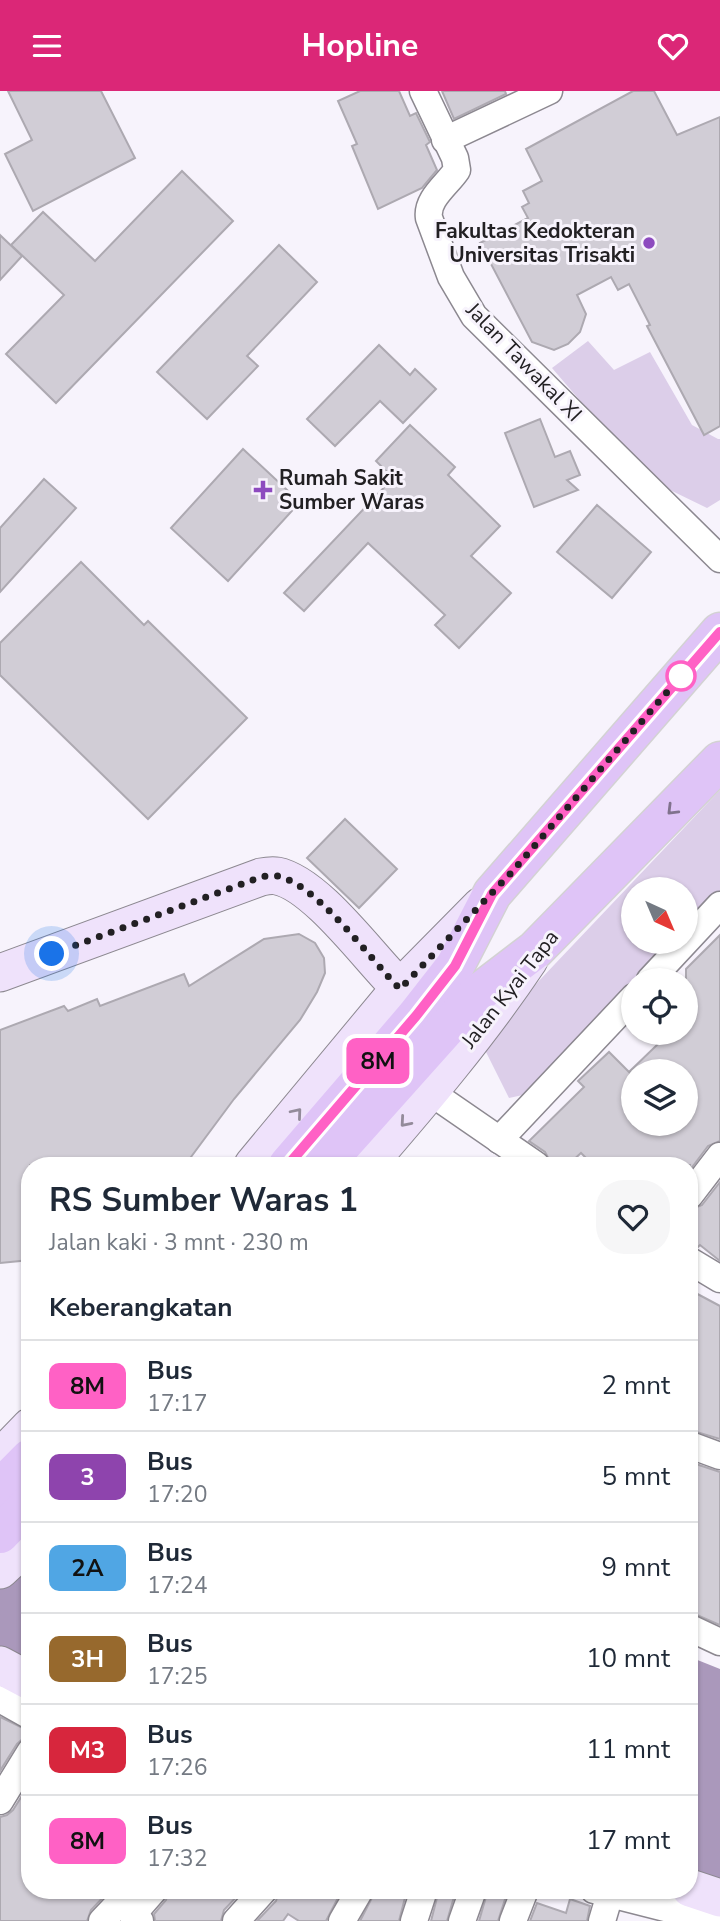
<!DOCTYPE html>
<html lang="id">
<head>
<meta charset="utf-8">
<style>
	:root { --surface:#fff; --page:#f6f6f7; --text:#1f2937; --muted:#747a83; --line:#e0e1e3; --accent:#db2777 }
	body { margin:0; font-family:"Nunito Sans",sans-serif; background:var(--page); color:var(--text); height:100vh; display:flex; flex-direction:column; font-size:26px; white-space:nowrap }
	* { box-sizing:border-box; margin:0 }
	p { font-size:23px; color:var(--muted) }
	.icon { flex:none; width:38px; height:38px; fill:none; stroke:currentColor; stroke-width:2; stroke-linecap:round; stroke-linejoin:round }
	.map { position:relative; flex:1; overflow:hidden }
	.drawer { position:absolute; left:21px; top:1066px; width:677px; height:742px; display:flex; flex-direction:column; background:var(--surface); border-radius:28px; box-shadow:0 2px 5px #0004 }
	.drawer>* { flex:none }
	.badge { padding:0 14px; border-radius:10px; font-size:24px; line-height:46px }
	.needle { width:46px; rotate:136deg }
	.controls { position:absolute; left:621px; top:786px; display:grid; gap:14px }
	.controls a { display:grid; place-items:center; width:77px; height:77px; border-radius:50%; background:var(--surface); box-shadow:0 2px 5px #0004; font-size:35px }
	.you { position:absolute; width:35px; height:35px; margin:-18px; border:5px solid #fff; border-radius:50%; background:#1a73e8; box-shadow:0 0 0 10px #1a73e833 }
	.map>.badge { position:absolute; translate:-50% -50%; box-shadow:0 0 0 4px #fff }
	h2 { padding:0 28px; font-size:26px; line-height:63px }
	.round { display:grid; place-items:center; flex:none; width:74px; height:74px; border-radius:28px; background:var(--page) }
	.headline { display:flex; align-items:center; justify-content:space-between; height:119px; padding:0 28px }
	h1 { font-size:33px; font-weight:700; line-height:52px }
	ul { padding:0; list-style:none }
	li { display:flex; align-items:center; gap:21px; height:91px; padding:0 28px; border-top:2px solid var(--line) }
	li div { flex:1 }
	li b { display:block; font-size:26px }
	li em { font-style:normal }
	li .badge { min-width:77px; font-weight:700; text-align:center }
	header { display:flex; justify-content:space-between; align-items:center; height:91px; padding:0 28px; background:var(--accent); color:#fff; font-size:32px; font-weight:700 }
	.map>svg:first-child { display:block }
	.green { fill:#dccee9 }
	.water { fill:#aa98bb }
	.building { fill:#d1cdd6; stroke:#ada9b1; stroke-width:2 }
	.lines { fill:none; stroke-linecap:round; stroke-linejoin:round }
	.street-casing { stroke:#8c8890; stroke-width:29 }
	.secondary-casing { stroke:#8c8890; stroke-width:39 }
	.primary-casing { stroke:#d3d2d3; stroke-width:41 }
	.street { stroke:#fff; stroke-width:26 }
	.secondary { stroke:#efe2fb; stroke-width:37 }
	.primary { stroke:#dfc4f7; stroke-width:38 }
	.oneway { stroke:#80728d }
	.oneway2 { stroke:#938b9a }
	.line-casing { stroke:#fff; stroke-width:16 }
	.line { stroke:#ff61c5; stroke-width:10 }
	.walk { stroke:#222023; stroke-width:7; stroke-dasharray:0 12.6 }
	.poi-dot { fill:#8d4abf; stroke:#f7f3fc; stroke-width:2.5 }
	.stop-dot { fill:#fff; stroke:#ff61c5; stroke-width:3.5 }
	.labels { text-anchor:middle; stroke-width:6; stroke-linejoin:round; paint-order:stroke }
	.poi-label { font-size:21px; font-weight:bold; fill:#222023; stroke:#f7f3fc; text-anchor:end }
	.street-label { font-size:21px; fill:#222023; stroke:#f7f3fc }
</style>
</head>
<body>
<header><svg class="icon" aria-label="menu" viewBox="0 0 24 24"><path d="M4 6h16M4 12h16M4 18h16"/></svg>Hopline<svg class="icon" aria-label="heart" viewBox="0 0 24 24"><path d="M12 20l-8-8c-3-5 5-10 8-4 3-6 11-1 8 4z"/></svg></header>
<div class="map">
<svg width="720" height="1830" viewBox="0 0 720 1830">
	<rect width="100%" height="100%" fill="#f7f3fc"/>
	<g class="green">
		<polygon points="588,250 614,279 650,261 692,334 718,348 720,348 720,409 707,417 668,398 583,313 552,277"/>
		<polygon points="720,699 720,807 686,842 686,798 634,798 634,850 678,851 641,889 634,889 633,896 532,1002 509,1007 481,951"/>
	</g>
	<g class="water">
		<polygon points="0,1372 30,1380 30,1576 0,1559"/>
		<polygon points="690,1566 720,1578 720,1799 690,1790"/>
	</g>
	<g class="building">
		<polygon points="8,0 101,0 135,67 33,120 5,63 32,49"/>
		<polygon points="360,0 399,0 410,25 416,22 430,51 426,54 437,79 422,97 378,118 352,55 357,53 338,10"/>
		<polygon points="442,0 505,0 506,3 454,28"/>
		<polygon points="633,0 654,0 677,44 720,26 720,335 704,344 647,235 650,234 629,193 618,199 611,186 577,204 586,223 580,241 568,253 554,259 532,251 480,152 528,127 522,116 529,112 523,100 542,90 526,58"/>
		<polygon points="182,80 233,130 56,312 6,263 64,204 11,154 43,121 95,170"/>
		<polygon points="0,144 22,165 0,189"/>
		<polygon points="279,154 317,191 247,265 258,275 207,328 157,281"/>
		<polygon points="379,254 410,284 415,278 436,298 403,332 380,310 335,355 307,328"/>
		<polygon points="540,328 555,366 570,360 580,384 567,389 578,399 534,416 505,342"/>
		<polygon points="410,334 455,376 448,384 500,435 471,465 511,502 459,557 435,534 445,524 368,452 304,520 284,502 393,387 376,370"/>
		<polygon points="243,358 300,411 228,490 171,437"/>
		<polygon points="44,388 76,417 0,501 0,437"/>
		<polygon points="597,414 651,461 612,507 557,461"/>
		<polygon points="81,471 144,534 148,530 247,627 148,728 0,584 0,552"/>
		<polygon points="345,728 397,778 359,817 307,767"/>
		<polygon points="299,843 315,852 324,867 325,882 317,901 300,929 234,1008 185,1074 30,1074 30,1169 0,1172 0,939 64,915 68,920 97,908 100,915 184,883 189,895 264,848"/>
		<polygon points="720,844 720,1050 708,1055 690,1079 690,1074 593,1074 581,1062 568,1074 552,1074 545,1061 529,1050 584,996 578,990 609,961 634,986 634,1032 686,1032 686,980 630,980 658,953 647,942 686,942 686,878"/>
		<polygon points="720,1091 720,1170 700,1154 698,1156 690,1154 690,1119 702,1114"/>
		<polygon points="690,1199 720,1215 720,1348 690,1339"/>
		<polygon points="690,1371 720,1381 720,1534 690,1521"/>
		<polygon points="0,1626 29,1640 25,1646 17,1653 0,1680"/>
		<polygon points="30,1692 30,1799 110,1799 91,1819 87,1830 0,1830 0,1726 7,1724 13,1719"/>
		<polygon points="169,1799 243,1799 224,1819 221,1830 155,1830 154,1823 166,1809"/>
		<polygon points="279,1799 342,1799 326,1830 299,1830 288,1823 283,1830 257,1830 276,1810"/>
		<polygon points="376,1799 407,1799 399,1830 360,1830"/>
		<polygon points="439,1799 456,1799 447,1830 431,1830"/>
		<polygon points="488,1799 508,1799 498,1830 479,1830"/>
		<polygon points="570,1808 590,1815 587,1830 530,1830 537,1812 566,1822"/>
	</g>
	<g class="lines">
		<g class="street-casing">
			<g id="street">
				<path d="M 423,0 L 455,67 L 457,79 C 447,94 426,108 429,127 L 451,186 L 474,225 L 720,468"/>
				<polyline points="445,49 549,0"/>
				<polyline points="650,889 720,814"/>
				<polyline points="430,1001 536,1074"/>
				<polyline points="499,1049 634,906"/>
				<polyline points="690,1104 720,1065"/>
				<polyline points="690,1170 720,1188"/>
				<polyline points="690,1354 720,1365"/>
				<polyline points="690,1537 720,1551"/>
				<polyline points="0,1608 30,1625"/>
				<polyline points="0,1710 30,1661"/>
				<polyline points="594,1799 681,1821 708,1830"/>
				<polyline points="133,1823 154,1799"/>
				<polyline points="102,1830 120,1811 140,1830"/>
				<polyline points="236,1830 264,1799"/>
				<polyline points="342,1830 360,1799"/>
				<polyline points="414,1830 424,1799"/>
				<polyline points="462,1830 473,1799"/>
				<polyline points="513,1830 525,1799"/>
				<polyline points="602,1830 610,1803"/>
			</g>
		</g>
		<g class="secondary-casing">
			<g id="secondary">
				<path d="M 0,882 L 261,786 C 266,785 272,784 277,785 C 317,793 370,868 400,897"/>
				<polyline points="253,1074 400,897 481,815"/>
				<path d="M 367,1074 C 424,1008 480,942 529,869"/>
				<polyline points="0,1367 30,1336"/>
				<polyline points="0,1479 30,1451"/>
				<polyline points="0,1574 30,1590"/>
				<polyline points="690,1797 720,1807"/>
			</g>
		</g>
		<g class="primary-casing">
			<g id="primary">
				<polyline points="288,1074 416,925 455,875 492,803 720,541"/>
				<polyline points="324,1074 476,904 535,859 720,670"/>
				<polyline points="0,1397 30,1367"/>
				<polyline points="0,1443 30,1412"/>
			</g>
		</g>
		<use href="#street" class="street"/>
		<use href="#secondary" class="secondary"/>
		<use href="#primary" class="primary"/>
	</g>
	<defs><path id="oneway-chevron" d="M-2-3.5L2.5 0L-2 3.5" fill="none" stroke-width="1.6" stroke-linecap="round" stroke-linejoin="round" transform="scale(1.75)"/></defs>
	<use class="oneway" href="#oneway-chevron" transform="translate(672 719) rotate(135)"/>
	<g class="oneway2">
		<use href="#oneway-chevron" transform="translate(297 1022) rotate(-50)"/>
		<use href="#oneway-chevron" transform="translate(405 1031) rotate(131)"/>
	</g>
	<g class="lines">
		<g class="line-casing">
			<polyline id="line" points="288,1074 416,925 455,875 492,803 720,541"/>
		</g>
		<use href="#line" class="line"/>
		<path class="walk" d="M 52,863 L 261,786 C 266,785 272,784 277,785 C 317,793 370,868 400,898 L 511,782 L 681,585"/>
	</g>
	<g class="poi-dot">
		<circle cx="649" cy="152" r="7"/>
		<path d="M259.5 388.5h7v7h7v7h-7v7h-7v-7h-7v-7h7z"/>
	</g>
	<circle class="stop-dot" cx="681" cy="585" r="14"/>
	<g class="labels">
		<g class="poi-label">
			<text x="635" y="147">Fakultas Kedokteran<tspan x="635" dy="24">Universitas Trisakti</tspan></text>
			<text x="279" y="394" text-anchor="start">Rumah Sakit<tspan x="279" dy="24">Sumber Waras</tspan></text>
		</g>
		<g class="street-label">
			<text transform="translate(524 271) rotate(46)" y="7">Jalan Tawakal XI</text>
			<text transform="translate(510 898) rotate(-52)" y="7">Jalan Kyai Tapa</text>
		</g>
	</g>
</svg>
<div class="controls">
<a><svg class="needle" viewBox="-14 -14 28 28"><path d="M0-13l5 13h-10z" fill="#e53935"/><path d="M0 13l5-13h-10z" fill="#747a83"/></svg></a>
<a><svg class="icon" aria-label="locate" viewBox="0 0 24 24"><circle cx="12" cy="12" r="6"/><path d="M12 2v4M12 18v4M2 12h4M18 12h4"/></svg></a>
<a><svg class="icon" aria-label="layers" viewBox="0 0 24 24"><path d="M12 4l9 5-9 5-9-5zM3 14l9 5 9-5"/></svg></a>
</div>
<div class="you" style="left:52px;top:863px"></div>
<b class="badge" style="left:378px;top:970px;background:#ff61c5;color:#111">8M</b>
<section class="drawer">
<div class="headline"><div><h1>RS Sumber Waras 1</h1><p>Jalan kaki · 3 mnt · 230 m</p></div><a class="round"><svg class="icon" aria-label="heart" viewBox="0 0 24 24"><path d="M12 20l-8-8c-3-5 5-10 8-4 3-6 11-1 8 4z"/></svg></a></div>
<h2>Keberangkatan</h2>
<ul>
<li><span class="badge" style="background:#ff61c5;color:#111">8M</span><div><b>Bus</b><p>17:17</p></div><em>2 mnt</em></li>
<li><span class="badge" style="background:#8e44ad;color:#fff">3</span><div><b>Bus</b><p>17:20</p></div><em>5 mnt</em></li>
<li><span class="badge" style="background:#50a6e4;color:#111">2A</span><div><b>Bus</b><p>17:24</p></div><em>9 mnt</em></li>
<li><span class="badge" style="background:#97692d;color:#fff">3H</span><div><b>Bus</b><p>17:25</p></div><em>10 mnt</em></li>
<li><span class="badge" style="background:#d7263d;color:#fff">M3</span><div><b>Bus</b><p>17:26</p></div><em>11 mnt</em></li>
<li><span class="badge" style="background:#ff61c5;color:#111">8M</span><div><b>Bus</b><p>17:32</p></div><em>17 mnt</em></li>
</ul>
</section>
</div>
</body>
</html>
